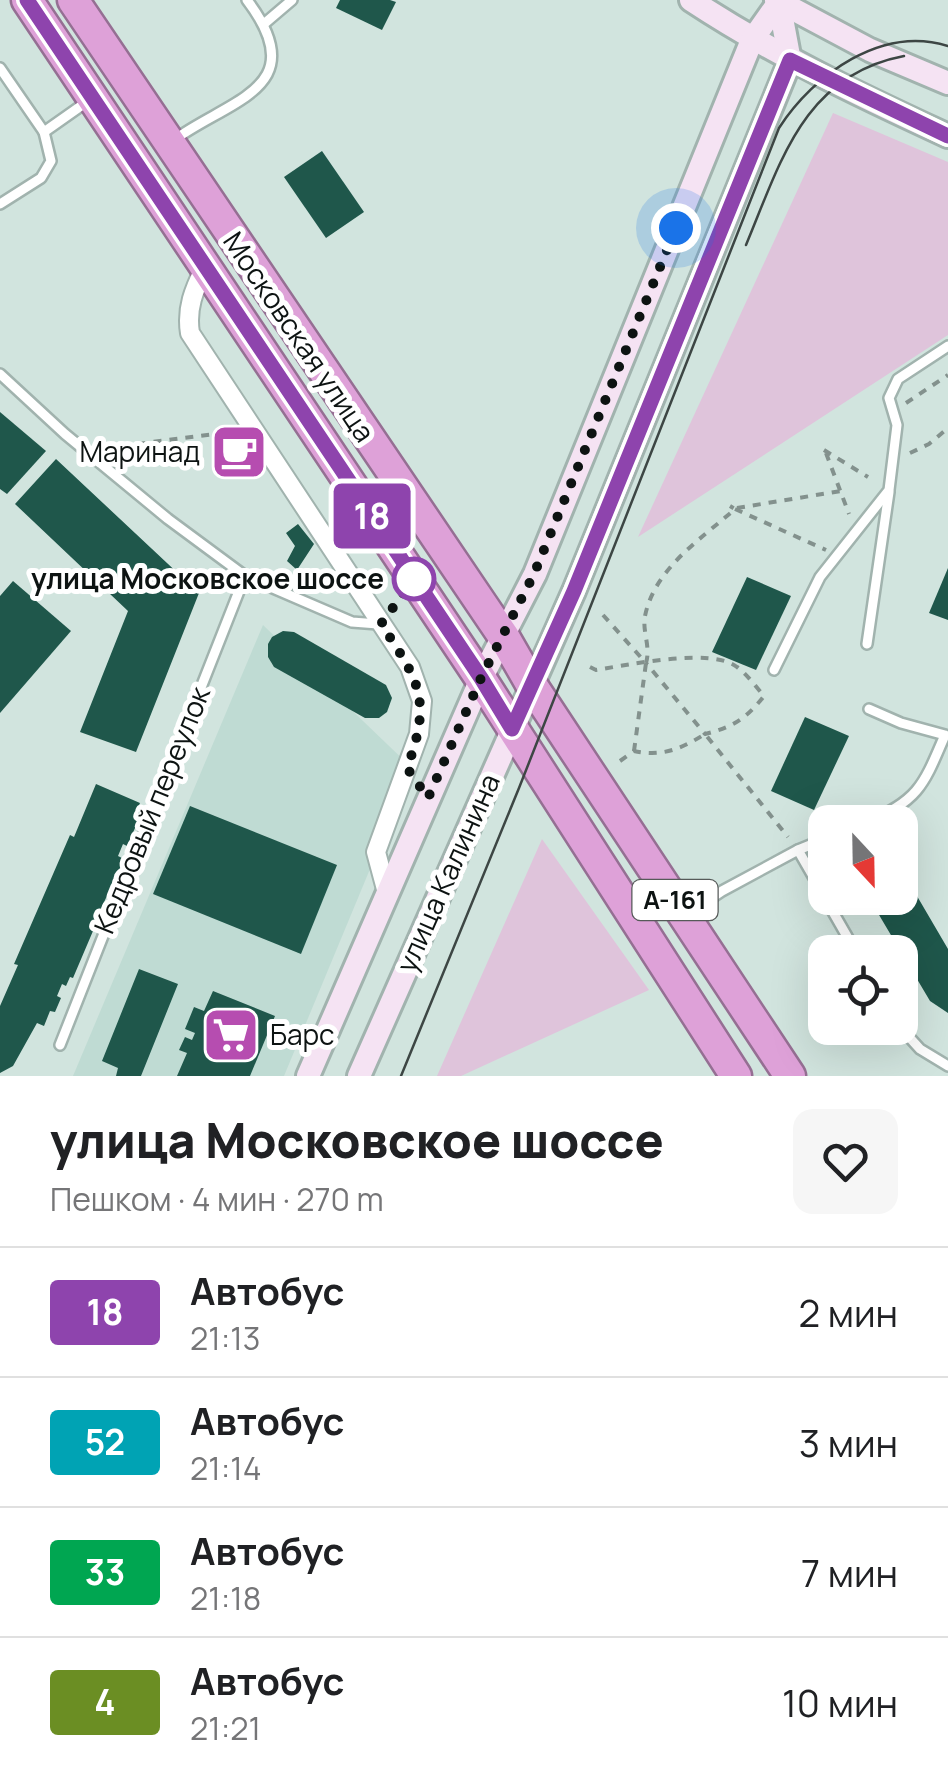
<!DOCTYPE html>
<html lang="ru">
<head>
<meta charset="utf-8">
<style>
	:root { --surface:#fff; --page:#f6f6f6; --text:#202124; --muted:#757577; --line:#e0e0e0 }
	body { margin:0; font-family:Manrope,sans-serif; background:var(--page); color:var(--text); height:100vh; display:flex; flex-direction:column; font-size:38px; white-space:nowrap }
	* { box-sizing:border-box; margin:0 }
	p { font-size:32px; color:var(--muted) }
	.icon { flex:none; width:55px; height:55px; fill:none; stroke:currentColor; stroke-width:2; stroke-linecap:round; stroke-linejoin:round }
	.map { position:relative; height:1076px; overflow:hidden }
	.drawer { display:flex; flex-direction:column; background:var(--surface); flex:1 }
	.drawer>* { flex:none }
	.badge { padding:0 20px; border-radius:8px; font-size:35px; line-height:65px }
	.needle { width:65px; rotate:158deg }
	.fabs { position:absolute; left:808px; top:805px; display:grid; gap:20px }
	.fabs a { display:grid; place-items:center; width:110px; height:110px; border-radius:20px; background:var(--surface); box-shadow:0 10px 40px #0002; font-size:50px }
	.you { position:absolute; width:50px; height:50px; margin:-25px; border:8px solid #fff; border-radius:50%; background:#1a73e8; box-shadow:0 0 0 15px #1a73e833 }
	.map>.badge { position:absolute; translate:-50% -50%; box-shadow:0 0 0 5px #fff }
	.round { display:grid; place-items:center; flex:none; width:105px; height:105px; border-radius:20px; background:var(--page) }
	.head { display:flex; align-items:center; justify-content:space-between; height:170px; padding:0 50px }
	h1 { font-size:48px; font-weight:800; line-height:75px }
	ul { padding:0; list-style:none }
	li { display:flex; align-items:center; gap:30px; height:130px; padding:0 50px; border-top:2px solid var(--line) }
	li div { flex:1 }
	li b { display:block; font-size:38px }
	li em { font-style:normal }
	li .badge { min-width:110px; font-weight:700; text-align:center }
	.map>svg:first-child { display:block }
	.built { fill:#bfdbd3 }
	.green { fill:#dfc4db }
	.building { fill:#1f574b }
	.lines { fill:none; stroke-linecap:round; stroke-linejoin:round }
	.lane-casing { stroke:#a1b3ae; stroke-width:14 }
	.street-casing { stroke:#a1b3ae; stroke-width:22 }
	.secondary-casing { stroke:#a1b3ae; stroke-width:28 }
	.highway-casing { stroke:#956f93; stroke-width:35 }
	.path { stroke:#83918d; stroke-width:4; stroke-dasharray:8 8; stroke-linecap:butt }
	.lane { stroke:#fff; stroke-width:9 }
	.street { stroke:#fff; stroke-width:18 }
	.secondary { stroke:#f5e3f3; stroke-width:22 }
	.highway { stroke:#dea1d8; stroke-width:30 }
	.tram { stroke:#3d4644; stroke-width:2.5 }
	.line-casing { stroke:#fff; stroke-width:22 }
	.line { stroke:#8e44ad; stroke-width:15 }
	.walk { stroke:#0d1312; stroke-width:10; stroke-dasharray:0 18 }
	.stop-dot { fill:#fff; stroke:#8e44ad; stroke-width:5 }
	.labels { text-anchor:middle; stroke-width:10; stroke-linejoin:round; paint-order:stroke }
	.shield { fill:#fff; stroke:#565a59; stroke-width:2.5 }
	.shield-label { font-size:25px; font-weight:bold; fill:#0d1312 }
	.street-label { font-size:28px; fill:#0d1312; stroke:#fff }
	.poi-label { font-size:28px; fill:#0d1312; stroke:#fff; text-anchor:end }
	.stop-label { font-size:28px; font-weight:bold; fill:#0d1312; stroke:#fff; text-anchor:end }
</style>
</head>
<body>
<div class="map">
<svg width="948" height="1076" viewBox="0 0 948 1076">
	<rect width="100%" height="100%" fill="#d1e4de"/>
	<polygon class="built" points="263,625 412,768 284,1076 73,1076"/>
	<g class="green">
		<polygon points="833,113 948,162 948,335 638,537"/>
		<polygon points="542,839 649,990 461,1076 437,1076"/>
	</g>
	<g class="building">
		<polygon points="340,0 390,0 396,2 382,30 336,8"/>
		<polygon points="322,151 364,212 326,238 284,177"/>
		<polygon points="0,412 46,451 7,494 0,489"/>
		<polygon points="240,442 252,459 242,466 230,449"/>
		<polygon points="56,459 199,593 136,752 80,732 128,611 15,504"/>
		<polygon points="298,524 314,544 297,570 287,561 295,546 286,533"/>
		<polygon points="948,568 948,620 929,613"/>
		<polygon points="747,577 791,596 756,670 712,652"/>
		<polygon points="13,581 71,631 0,713 0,596"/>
		<polygon points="283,631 294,632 386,685 392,698 387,712 379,718 365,718 274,667 268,657 268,644 272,637"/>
		<polygon points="805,717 849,736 814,810 771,791"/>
		<polygon points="96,784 140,803 134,817 139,819 127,846 123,844 118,856 122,858 120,868 91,930 93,931 73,978 70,977 66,986 62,984 57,996 61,998 55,1012 50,1011 44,1026 37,1023 13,1066 0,1073 0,1006 18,965 14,964 70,835 74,837"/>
		<polygon points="190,806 337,865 301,954 153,894"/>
		<polygon points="900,867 948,949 948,1013 930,1001 869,898 900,898"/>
		<polygon points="139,969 178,984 141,1076 116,1076 118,1068 102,1061"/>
		<polygon points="213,991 275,1016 250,1076 177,1076 187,1053 179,1050 185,1037 192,1040 195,1033 185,1029 194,1007 204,1011"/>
	</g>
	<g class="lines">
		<g class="lane-casing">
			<g id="lane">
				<polyline points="265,23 292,0"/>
				<polyline points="0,68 44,132 88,101"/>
				<path d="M 174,140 C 230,99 314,88 247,0"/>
				<polyline points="0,204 41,178 51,161 44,132"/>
				<polyline points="0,374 65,434 168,519 245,576 352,622 378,624"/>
				<polyline points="867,644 889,492"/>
				<polyline points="774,670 820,577 889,490 897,425 889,398 898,379 948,346"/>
				<path d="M 867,822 C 919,801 924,784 945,735 L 901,723 L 869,709"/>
				<polyline points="798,850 825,839"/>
				<polyline points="825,898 856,952"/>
				<polyline points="688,914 722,891 798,850 825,897"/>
				<polyline points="900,1027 920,1049 948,1066"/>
				<polyline points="60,1045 245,576"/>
			</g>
		</g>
		<g class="street-casing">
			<path id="street" d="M 205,267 C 194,290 186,308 190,333 L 410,667 L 422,701 L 419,734 L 376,852 L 387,893"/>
		</g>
		<g class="secondary-casing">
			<g id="secondary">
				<path d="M 691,0 C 773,54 859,95 948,136"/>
				<polyline points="776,0 870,50 948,83"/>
				<polyline points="308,1076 481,679 535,574 752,40 779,2"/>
				<polyline points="359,1076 574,591 790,61 779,2"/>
			</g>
		</g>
		<g class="highway-casing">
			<g id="highway">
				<polyline points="27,0 481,679 736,1076"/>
				<polyline points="73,0 504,637 531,684 790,1076"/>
			</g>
		</g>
		<g class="path">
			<polyline points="906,403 948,375"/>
			<polyline points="106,448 230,432"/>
			<polyline points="824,450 868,477"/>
			<polyline points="826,453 849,514"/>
			<polyline points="910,453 929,444 948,428"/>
			<polyline points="737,508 841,491"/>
			<polyline points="735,509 826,550"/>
			<path d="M 603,615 L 646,663 C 651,646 642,632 645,616 C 655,568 700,540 735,509 L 730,506"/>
			<path d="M 590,667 L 596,670 C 628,665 712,647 737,667 C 747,674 756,687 764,696 C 746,719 733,727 705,734 L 646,663"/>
			<polyline points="634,751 646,663"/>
			<path d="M 620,761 L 634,751 C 662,757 681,749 705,734 L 788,837"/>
		</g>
		<use href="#lane" class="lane"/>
		<use href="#street" class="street"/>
		<use href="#secondary" class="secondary"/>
		<use href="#highway" class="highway"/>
		<g class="tram">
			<path d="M 746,245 C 780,164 803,75 904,56"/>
			<path d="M 401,1076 L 519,788 L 779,128 C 814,74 882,25 948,46"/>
		</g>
	</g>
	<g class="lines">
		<g class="line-casing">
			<polyline id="line" points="27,0 481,678 512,729 574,591 790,60 948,136"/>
		</g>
		<use href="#line" class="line"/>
		<path class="walk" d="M 414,579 L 381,624 C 420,682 432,700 407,768 L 428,798 L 481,678 L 534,574 L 676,228"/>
	</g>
	<defs>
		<g id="cafe-square" transform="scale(2.875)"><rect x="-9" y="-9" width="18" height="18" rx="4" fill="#b64db0" stroke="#fff"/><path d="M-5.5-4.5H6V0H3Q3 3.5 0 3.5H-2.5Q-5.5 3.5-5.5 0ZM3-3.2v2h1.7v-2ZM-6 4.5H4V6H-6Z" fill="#fff"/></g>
		<g id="supermarket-square" transform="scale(2.875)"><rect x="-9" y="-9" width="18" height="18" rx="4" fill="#b64db0" stroke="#fff"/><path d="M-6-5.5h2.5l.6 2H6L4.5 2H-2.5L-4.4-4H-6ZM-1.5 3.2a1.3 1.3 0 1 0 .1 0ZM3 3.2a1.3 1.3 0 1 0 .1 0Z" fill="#fff"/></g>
	</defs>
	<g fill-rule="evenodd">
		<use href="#cafe-square" x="239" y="452"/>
		<use href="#supermarket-square" x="231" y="1035"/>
	</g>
	<circle class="stop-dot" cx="414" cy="579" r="20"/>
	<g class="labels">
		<rect class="shield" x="632.5" y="880" width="85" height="40" rx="8"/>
		<g class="shield-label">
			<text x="675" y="909">А-161</text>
		</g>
		<g class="street-label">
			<text transform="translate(299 337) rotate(56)" y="10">Московская улица</text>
			<text transform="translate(152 810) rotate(-68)" y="10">Кедровый переулок</text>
			<text transform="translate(448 873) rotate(-66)" y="10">улица Калинина</text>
		</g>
		<g class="poi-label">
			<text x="200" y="462">Маринад</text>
			<text x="270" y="1045" text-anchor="start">Барс</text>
		</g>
		<g class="stop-label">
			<text x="384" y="589">улица Московское шоссе</text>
		</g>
	</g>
</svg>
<div class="fabs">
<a><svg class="needle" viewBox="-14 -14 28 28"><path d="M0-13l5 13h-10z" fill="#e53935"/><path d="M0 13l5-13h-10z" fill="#757577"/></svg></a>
<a><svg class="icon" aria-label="locate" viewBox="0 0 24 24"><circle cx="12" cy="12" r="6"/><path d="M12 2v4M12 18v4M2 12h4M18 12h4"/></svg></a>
</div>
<div class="you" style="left:676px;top:228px"></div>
<b class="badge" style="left:372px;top:516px;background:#8e44ad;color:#fff">18</b>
</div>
<section class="drawer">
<div class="head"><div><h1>улица Московское шоссе</h1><p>Пешком · 4 мин · 270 m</p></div><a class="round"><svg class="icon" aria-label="heart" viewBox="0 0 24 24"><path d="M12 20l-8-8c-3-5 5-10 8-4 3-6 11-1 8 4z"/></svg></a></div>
<ul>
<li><span class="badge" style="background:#8e44ad;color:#fff">18</span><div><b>Автобус</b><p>21:13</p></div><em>2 мин</em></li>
<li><span class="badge" style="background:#00a3b4;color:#fff">52</span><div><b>Автобус</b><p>21:14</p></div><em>3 мин</em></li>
<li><span class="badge" style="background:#00a651;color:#fff">33</span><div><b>Автобус</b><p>21:18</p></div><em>7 мин</em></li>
<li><span class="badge" style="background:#6b8e23;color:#fff">4</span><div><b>Автобус</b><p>21:21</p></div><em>10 мин</em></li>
</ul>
</section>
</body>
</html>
